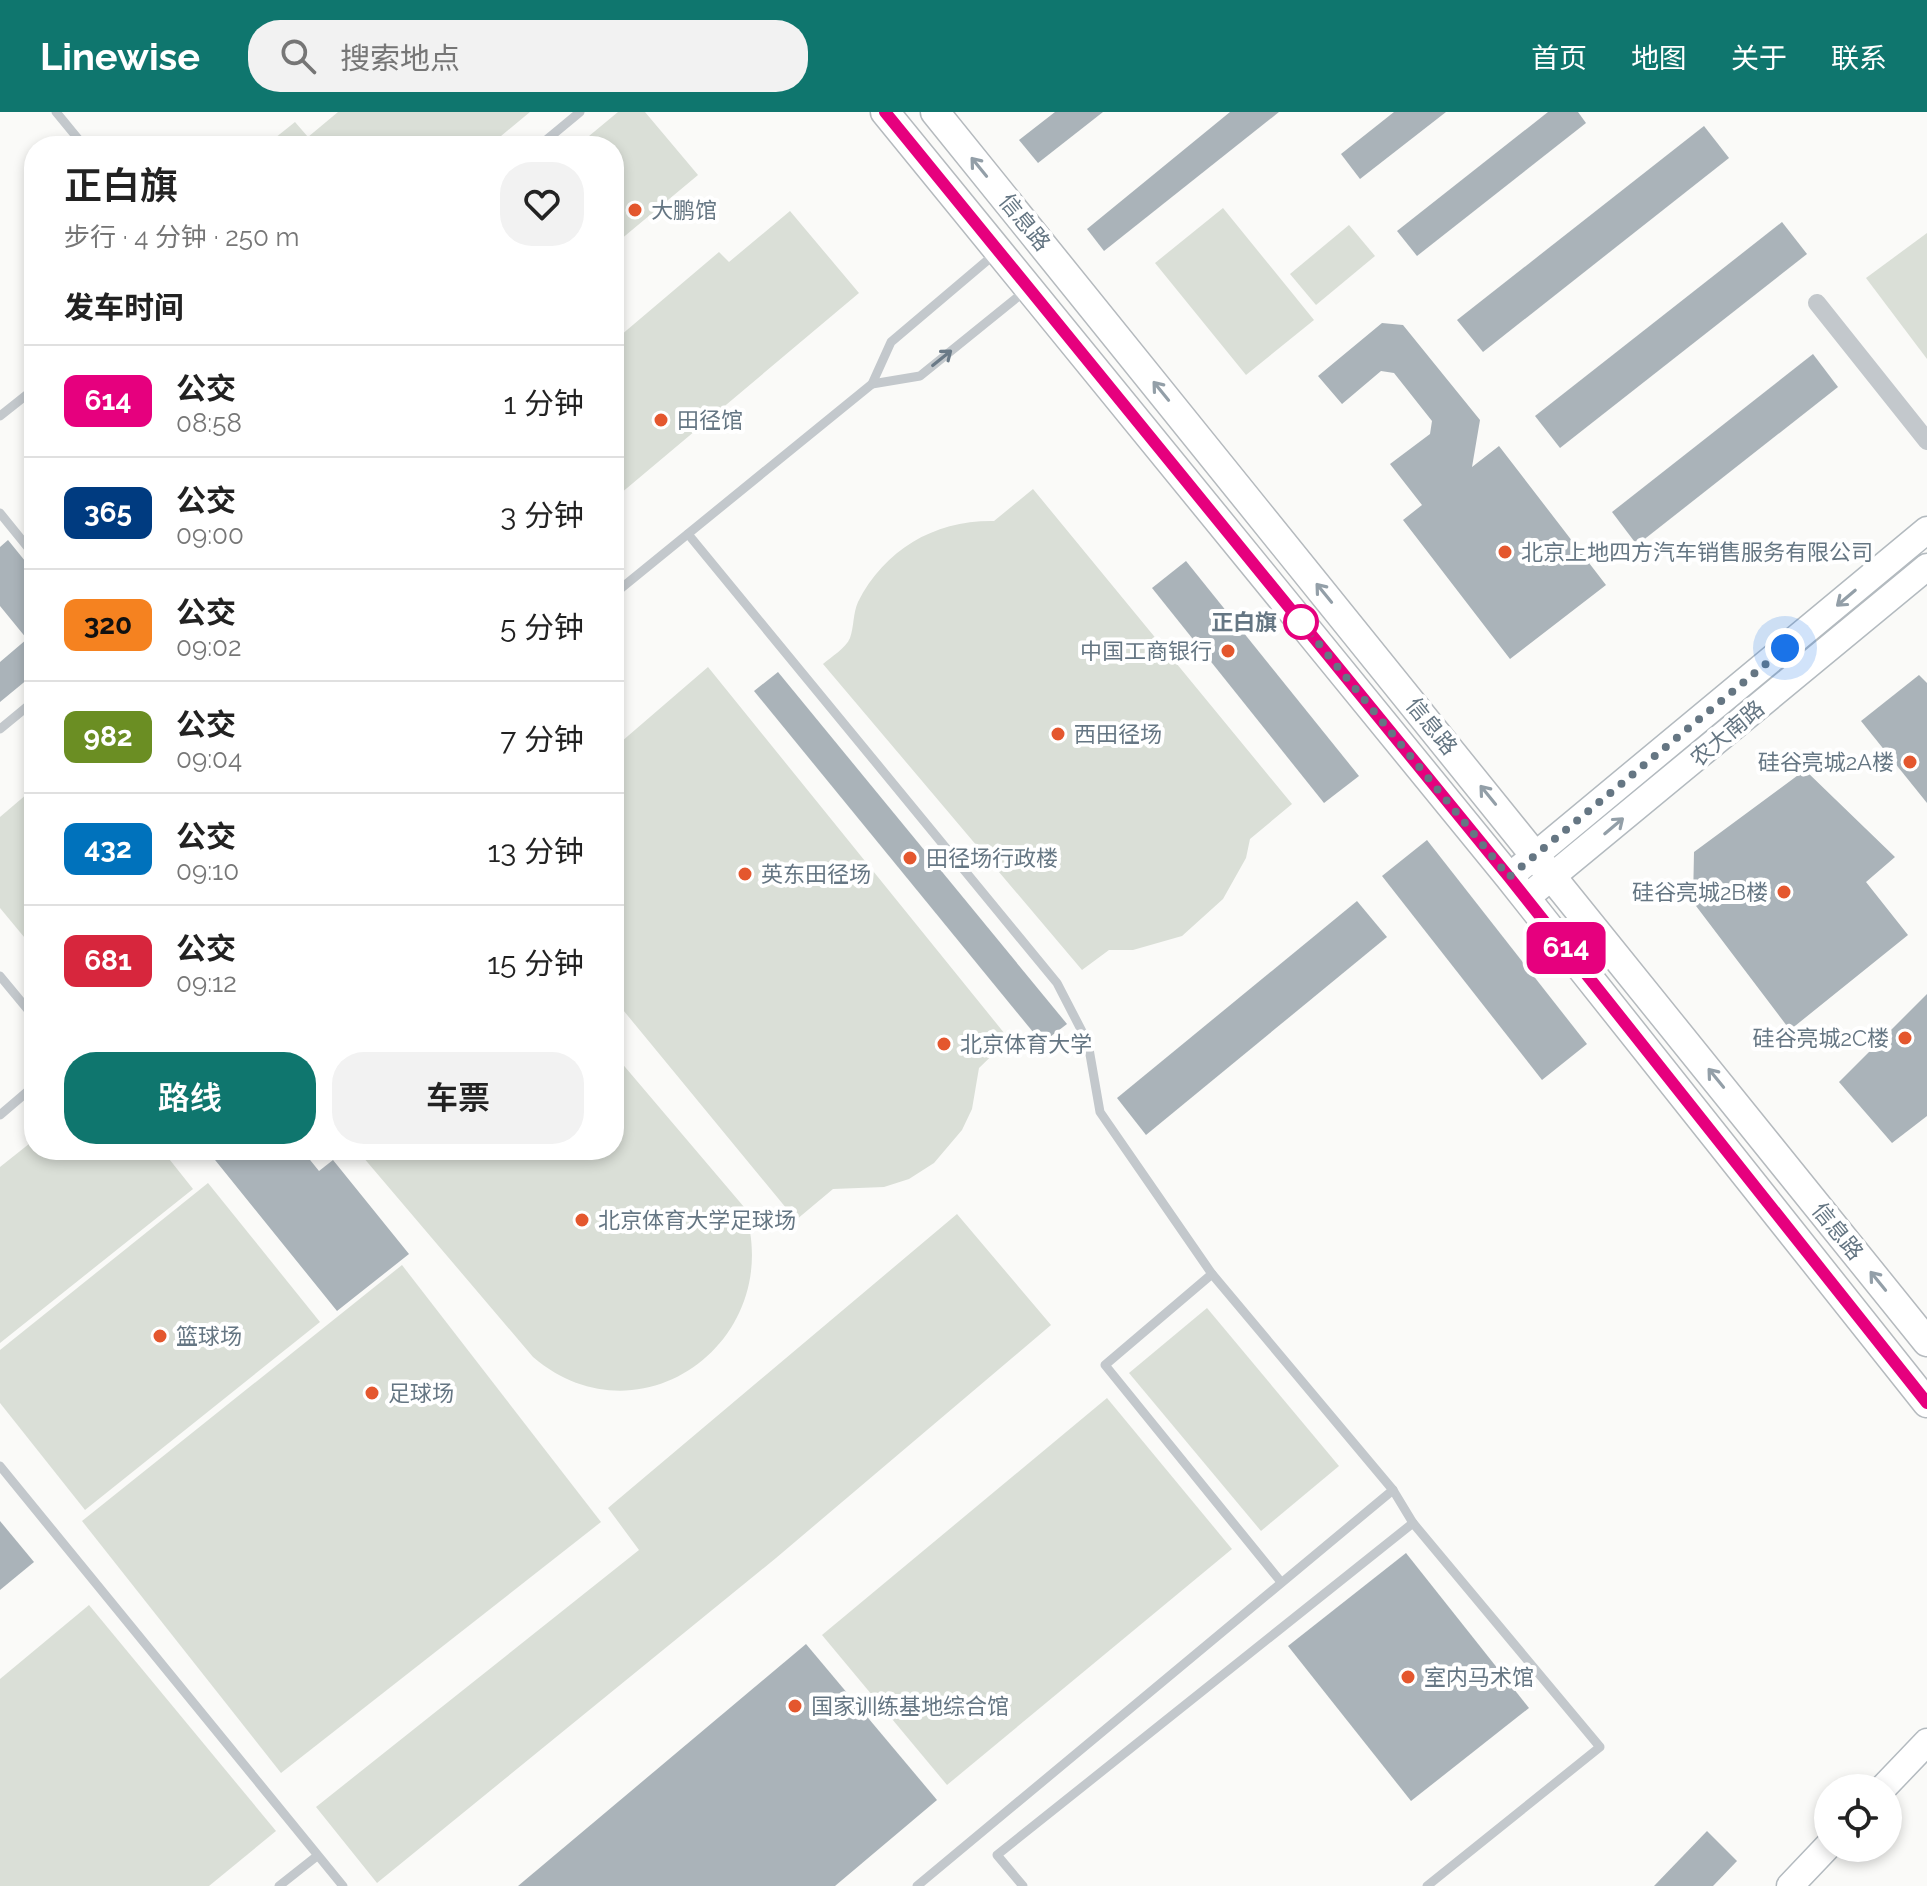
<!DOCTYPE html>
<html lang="zh">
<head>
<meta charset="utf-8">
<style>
	:root { --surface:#fff; --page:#f2f2f2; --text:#222; --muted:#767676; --line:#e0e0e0; --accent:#0f766e }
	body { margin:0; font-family:Raleway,"Noto Sans SC",sans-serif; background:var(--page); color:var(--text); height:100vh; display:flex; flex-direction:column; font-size:30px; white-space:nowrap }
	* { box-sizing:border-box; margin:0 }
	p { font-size:26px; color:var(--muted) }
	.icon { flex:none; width:44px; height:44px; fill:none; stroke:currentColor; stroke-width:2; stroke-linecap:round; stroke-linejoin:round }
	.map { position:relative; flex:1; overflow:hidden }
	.drawer { position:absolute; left:24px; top:24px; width:600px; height:1024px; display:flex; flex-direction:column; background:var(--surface); border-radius:32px; box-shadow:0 4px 12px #0003 }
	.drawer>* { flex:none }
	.badge { padding:0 16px; border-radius:12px; font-size:28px; line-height:52px }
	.controls { position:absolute; left:1814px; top:1662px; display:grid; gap:16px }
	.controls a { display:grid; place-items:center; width:88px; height:88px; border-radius:50%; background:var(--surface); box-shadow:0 4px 12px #0003; font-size:40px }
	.you { position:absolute; width:40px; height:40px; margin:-20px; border:6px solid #fff; border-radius:50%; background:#1a73e8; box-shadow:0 0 0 12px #1a73e833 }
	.map>.badge { position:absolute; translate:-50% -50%; box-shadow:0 0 0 4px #fff }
	h2 { padding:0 40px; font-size:30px; line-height:72px }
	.round { display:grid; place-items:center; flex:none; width:84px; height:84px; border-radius:32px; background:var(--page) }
	.summary { display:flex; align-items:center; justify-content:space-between; height:136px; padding:0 40px }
	h1 { font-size:38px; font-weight:600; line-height:60px }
	.cta { display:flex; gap:16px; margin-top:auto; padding:16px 40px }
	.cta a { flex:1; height:92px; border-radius:32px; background:var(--accent); color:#fff; font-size:32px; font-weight:600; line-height:92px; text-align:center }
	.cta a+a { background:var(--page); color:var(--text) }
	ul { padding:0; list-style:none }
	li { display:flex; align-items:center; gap:24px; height:112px; padding:0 40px; border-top:2px solid var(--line) }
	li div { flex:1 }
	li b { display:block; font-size:30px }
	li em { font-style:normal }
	li .badge { min-width:88px; font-weight:700; text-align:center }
	header { display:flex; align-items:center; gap:48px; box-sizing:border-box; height:112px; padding:0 40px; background:var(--accent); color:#fff }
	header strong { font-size:38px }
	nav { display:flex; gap:44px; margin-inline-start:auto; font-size:28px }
	.search { width:560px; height:72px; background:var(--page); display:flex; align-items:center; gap:20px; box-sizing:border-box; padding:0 28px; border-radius:32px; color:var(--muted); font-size:30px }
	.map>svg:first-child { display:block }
	.green { fill:#dadfd7 }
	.building { fill:#aab3b9 }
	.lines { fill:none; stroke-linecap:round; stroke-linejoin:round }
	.secondary-casing { stroke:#b3babf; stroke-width:29 }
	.primary-casing { stroke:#b5babe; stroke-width:31 }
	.lane { stroke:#c3c8cc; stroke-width:9 }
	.street { stroke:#c3c8cc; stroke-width:18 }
	.secondary { stroke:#fff; stroke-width:26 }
	.primary { stroke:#fff; stroke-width:28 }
	.oneway { stroke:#939fa8 }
	.oneway2 { stroke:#6a7a87 }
	.line-casing { stroke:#fff; stroke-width:18 }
	.line { stroke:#e6007e; stroke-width:12 }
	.walk { stroke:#657683; stroke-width:8; stroke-dasharray:0 14.4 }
	.poi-dot { fill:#e4572e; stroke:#fff; stroke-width:3 }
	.stop-dot { fill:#fff; stroke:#e6007e; stroke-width:4 }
	.labels { text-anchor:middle; stroke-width:8; stroke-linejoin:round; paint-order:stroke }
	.poi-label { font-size:22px; fill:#657683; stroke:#fff; text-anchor:start }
	.street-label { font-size:22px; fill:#657683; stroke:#fff }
	.stop-label { font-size:22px; font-weight:bold; fill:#657683; stroke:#fff; text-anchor:end }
</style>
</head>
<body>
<header>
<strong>Linewise</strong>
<div class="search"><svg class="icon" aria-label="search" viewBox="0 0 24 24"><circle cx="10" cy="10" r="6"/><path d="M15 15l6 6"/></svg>搜索地点</div>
<nav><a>首页</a><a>地图</a><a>关于</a><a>联系</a></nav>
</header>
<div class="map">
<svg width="1927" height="1774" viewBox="0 0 1927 1774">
	<rect width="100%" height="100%" fill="#fafaf8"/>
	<g class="green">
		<polygon points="338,0 530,0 489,34 265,34 295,10 308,25"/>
		<polygon points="618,0 645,0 698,63 614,133 614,34 577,34"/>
		<polygon points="1223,96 1314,208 1246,263 1155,151"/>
		<polygon points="790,99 859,181 614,387 614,229 719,140 729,150"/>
		<polygon points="1349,113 1375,144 1316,193 1290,162"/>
		<polygon points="1927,121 1927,247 1866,166"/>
		<path d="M 1033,377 L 1292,692 L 1250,727 L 1246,746 L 1223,787 L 1182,824 L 1133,838 L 1109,838 L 1082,858 L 823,552 C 831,545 846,536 850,526 C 854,515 853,501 858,490 C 885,437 935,408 994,409 Z"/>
		<polygon points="708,555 1009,927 979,956 972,997 962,1018 934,1051 909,1067 884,1075 833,1077 796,1108 614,887 614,636"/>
		<polygon points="34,676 34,837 0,796 0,705"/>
		<path d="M 614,942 L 744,1095 C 788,1228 640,1336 533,1245 L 357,1038 L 614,1038 Z"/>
		<polygon points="34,1028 34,1038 162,1038 193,1077 0,1231 0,1055"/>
		<polygon points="208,1071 320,1210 85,1398 0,1291 0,1238"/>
		<polygon points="957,1102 1051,1213 776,1446 377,1771 316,1695 639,1438 608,1396"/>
		<polygon points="402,1153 601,1410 281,1661 82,1409"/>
		<polygon points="1207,1196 1339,1354 1261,1419 1129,1261"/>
		<polygon points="1107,1286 1232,1437 947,1673 822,1523"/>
		<polygon points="89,1493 276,1719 209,1774 0,1774 0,1567"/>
	</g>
	<g class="building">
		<polygon points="1055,0 1103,0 1038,51 1019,28"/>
		<polygon points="1230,0 1279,0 1104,139 1087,117"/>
		<polygon points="1394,0 1446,0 1360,67 1341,42"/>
		<polygon points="1548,0 1578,0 1586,11 1417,144 1397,119"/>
		<polygon points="1704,14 1729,46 1483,240 1457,208"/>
		<polygon points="1782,110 1807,142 1560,336 1535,304"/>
		<polygon points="1382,211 1403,213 1480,308 1472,355 1499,334 1606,473 1510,547 1403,408 1422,393 1390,352 1430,322 1432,309 1394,261 1381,259 1342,292 1318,264"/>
		<polygon points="1813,242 1838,275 1637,433 1612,400"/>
		<polygon points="8,428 34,460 34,562 0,590 0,550 27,527 0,494 0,435"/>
		<polygon points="1186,449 1359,664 1324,691 1152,476"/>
		<polygon points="778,560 1067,912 1042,931 754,579"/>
		<polygon points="1919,563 1927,571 1927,691 1861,609"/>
		<polygon points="1805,658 1895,745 1866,770 1908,823 1790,918 1693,790 1694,740"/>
		<polygon points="1427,728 1587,932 1542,968 1382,764"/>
		<polygon points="1357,789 1387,825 1146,1023 1117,986"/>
		<polygon points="1927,882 1927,1004 1892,1031 1839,970"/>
		<polygon points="207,1038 302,1038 319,1059 333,1048 409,1142 337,1199"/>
		<polygon points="0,1409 34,1450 0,1478"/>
		<polygon points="1406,1441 1529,1596 1411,1689 1288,1534"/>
		<polygon points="806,1532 937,1688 835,1774 518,1774"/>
		<polygon points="1707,1719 1737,1749 1713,1774 1654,1774"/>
	</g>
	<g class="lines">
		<g class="secondary-casing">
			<g id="secondary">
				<polyline points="1509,765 1927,418"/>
				<polyline points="1526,786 1927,455"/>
				<polyline points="1883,1676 1927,1630"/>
				<polyline points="1790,1774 1828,1734"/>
			</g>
		</g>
		<g class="primary-casing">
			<g id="primary">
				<polyline points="885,0 1509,765 1927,1291"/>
				<polyline points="935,0 1927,1230"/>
			</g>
		</g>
		<g class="lane">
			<polyline points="56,0 84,34"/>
			<polyline points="539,34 580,0"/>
			<polyline points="872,272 920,264 1025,179"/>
			<polyline points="0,304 34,277"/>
			<polyline points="0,401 34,443"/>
			<polyline points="688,422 1057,871 1088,931 1100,1000 1212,1162"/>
			<polyline points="614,482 872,272 891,230 996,141"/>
			<polyline points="0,617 34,589"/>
			<polyline points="0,864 34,905"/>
			<polyline points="0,1003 34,974"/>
			<polyline points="0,1354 343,1774"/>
			<polyline points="1281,1470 1105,1253 1212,1162 1393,1378 1413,1411"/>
			<polyline points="279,1774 317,1744"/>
			<polyline points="917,1774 1393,1378"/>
			<polyline points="1023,1774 997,1743 1413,1411 1600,1635 1427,1774"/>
		</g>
		<polyline class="street" points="1817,191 1927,329"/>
		<use href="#secondary" class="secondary"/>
		<use href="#primary" class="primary"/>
	</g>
	<defs><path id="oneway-shaft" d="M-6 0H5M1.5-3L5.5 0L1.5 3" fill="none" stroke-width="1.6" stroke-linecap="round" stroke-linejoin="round" transform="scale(2)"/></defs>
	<g class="oneway">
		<use href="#oneway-shaft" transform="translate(979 55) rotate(-129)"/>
		<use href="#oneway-shaft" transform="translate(1161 279) rotate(-129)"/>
		<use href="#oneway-shaft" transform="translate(1324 481) rotate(-129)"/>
		<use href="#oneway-shaft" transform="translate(1846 486) rotate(140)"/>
		<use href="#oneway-shaft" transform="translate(1488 683) rotate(-129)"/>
		<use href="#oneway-shaft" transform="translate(1614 714) rotate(-40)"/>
		<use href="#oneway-shaft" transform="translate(1716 966) rotate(-129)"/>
		<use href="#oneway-shaft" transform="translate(1878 1169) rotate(-129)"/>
	</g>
	<use class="oneway2" href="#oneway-shaft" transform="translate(942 246) rotate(-39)"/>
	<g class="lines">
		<g class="line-casing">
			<polyline id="line" points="885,0 1509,765 1927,1291"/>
		</g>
		<use href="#line" class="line"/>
		<polyline class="walk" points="1301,510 1509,765 1785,536"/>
	</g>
	<g class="poi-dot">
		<circle cx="635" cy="98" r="8"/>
		<circle cx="661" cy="308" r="8"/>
		<circle cx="1505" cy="440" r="8"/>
		<circle cx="1228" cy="539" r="8"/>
		<circle cx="1058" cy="622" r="8"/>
		<circle cx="1910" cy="650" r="8"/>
		<circle cx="910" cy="746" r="8"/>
		<circle cx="745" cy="762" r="8"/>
		<circle cx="1784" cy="780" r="8"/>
		<circle cx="1905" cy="926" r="8"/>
		<circle cx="944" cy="932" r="8"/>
		<circle cx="582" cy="1108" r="8"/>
		<circle cx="160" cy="1224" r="8"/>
		<circle cx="372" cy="1281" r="8"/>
		<circle cx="1408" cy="1565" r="8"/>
		<circle cx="795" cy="1594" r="8"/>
	</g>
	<circle class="stop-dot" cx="1301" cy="510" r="16"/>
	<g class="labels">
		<g class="poi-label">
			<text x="651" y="106">大鹏馆</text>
			<text x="677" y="316">田径馆</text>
			<text x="1521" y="448">北京上地四方汽车销售服务有限公司</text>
			<text x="1212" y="547" text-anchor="end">中国工商银行</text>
			<text x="1074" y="630">西田径场</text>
			<text x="1894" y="658" text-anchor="end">硅谷亮城2A楼</text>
			<text x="926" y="754">田径场行政楼</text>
			<text x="761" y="770">英东田径场</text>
			<text x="1768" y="788" text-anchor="end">硅谷亮城2B楼</text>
			<text x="1889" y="934" text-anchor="end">硅谷亮城2C楼</text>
			<text x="960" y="940">北京体育大学</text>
			<text x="598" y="1116">北京体育大学足球场</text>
			<text x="176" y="1232">篮球场</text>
			<text x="388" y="1289">足球场</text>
			<text x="1424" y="1573">室内马术馆</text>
			<text x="811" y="1602">国家训练基地综合馆</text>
		</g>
		<g class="street-label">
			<text transform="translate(1025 110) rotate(51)" y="8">信息路</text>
			<text transform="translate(1432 614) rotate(51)" y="8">信息路</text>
			<text transform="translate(1727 621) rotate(-40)" y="8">农大南路</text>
			<text transform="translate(1838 1119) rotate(51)" y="8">信息路</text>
		</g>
		<g class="stop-label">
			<text x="1277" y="518">正白旗</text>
		</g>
	</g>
</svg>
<div class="controls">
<a><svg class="icon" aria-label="locate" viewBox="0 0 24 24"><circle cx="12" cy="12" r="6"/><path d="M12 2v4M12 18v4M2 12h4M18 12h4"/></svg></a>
</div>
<div class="you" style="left:1785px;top:536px"></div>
<b class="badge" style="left:1566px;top:836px;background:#e6007e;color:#fff">614</b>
<section class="drawer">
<div class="summary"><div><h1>正白旗</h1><p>步行 · 4 分钟 · 250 m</p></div><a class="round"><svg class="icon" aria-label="heart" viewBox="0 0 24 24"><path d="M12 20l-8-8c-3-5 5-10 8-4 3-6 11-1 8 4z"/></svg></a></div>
<h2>发车时间</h2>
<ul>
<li><span class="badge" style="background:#e6007e;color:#fff">614</span><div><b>公交</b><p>08:58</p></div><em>1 分钟</em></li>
<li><span class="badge" style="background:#003b80;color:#fff">365</span><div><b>公交</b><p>09:00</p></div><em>3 分钟</em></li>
<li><span class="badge" style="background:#f58220;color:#111">320</span><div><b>公交</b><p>09:02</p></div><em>5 分钟</em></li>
<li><span class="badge" style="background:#6b8e23;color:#fff">982</span><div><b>公交</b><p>09:04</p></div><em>7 分钟</em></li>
<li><span class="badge" style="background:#0072bc;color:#fff">432</span><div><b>公交</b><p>09:10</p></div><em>13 分钟</em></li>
<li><span class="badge" style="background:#d7263d;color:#fff">681</span><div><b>公交</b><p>09:12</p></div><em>15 分钟</em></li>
</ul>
<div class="cta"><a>路线</a><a>车票</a></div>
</section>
</div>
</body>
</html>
